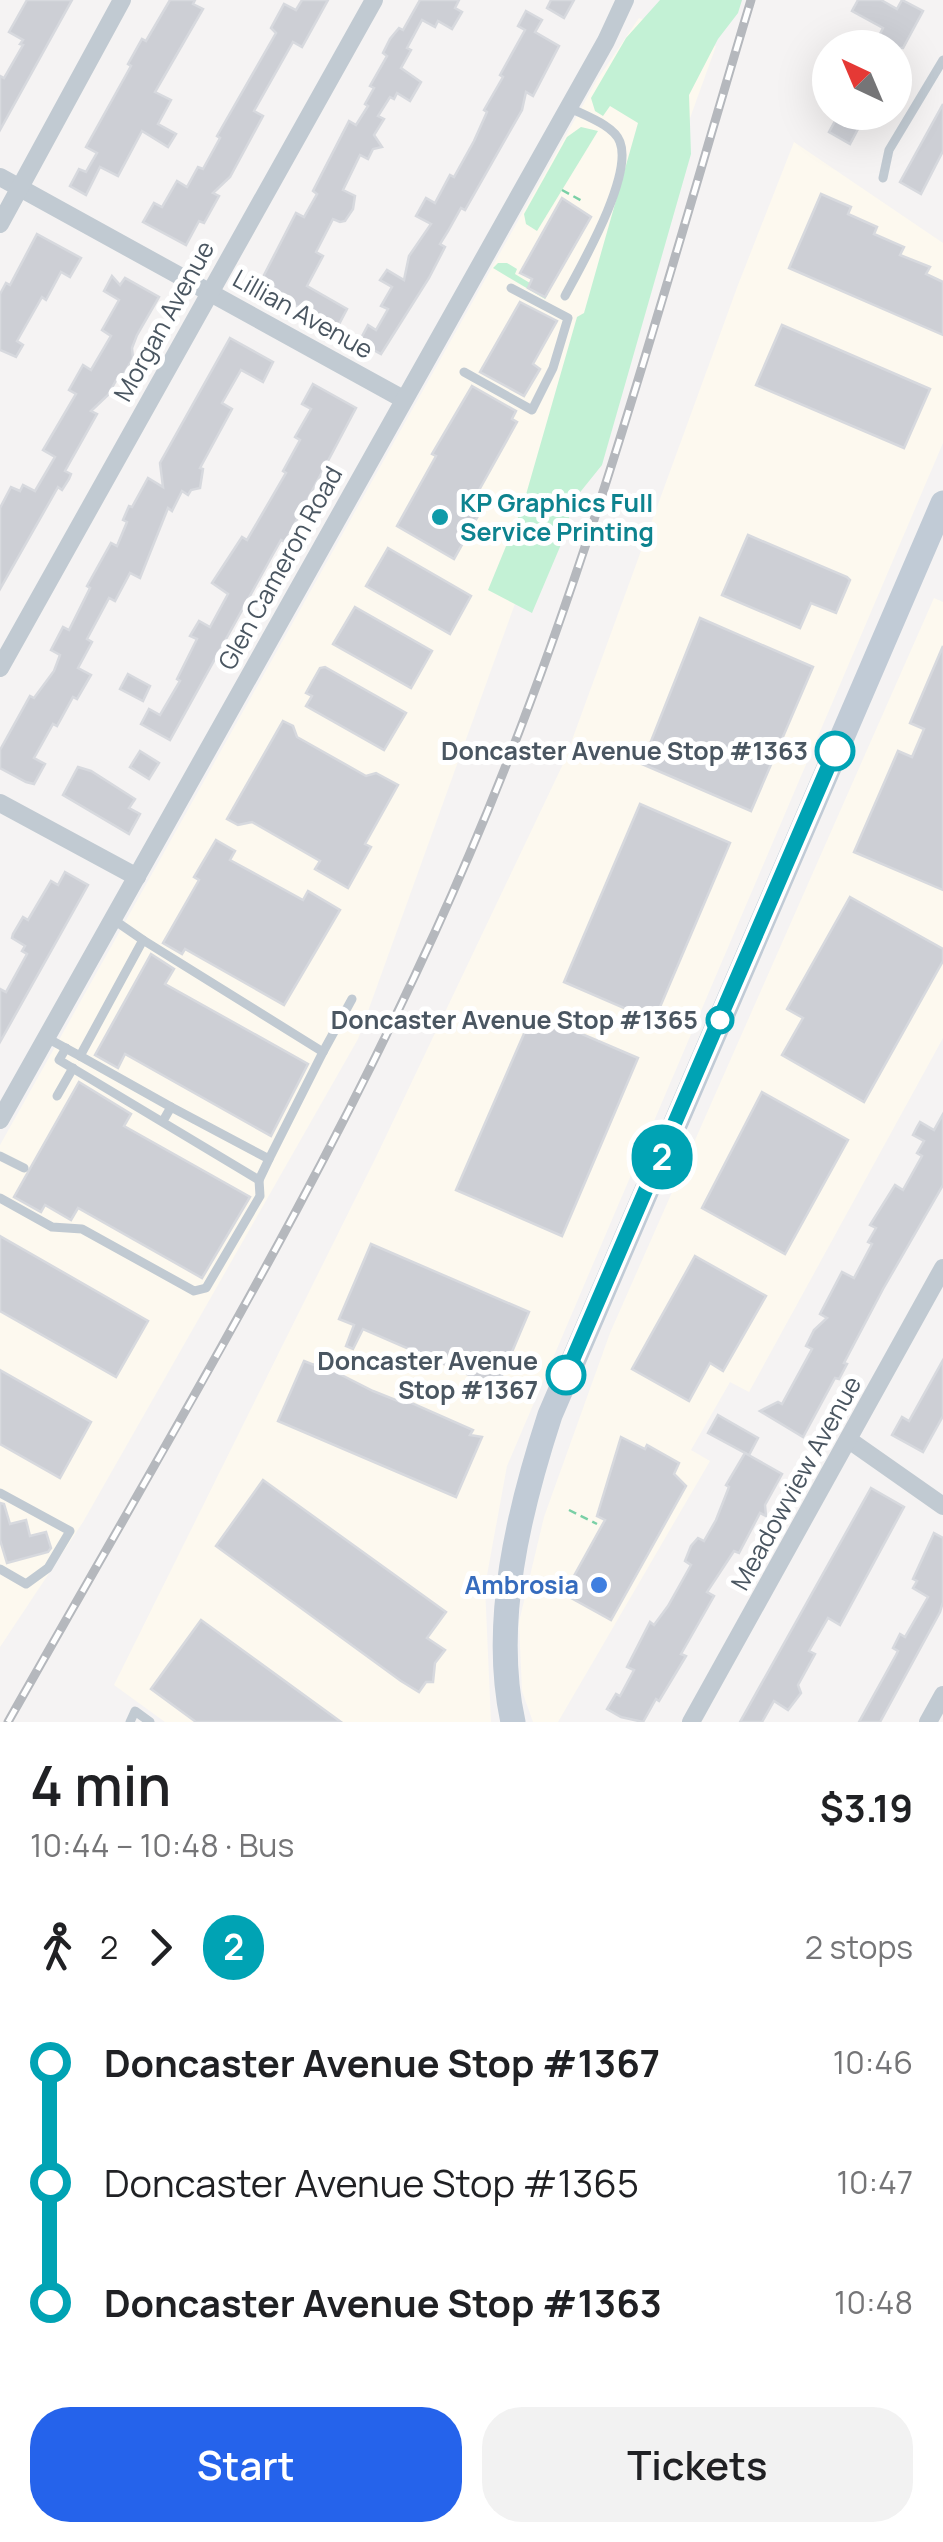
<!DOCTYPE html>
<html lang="en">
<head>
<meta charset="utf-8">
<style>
	:root { --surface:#fff; --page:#f2f2f2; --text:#202124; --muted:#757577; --accent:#2563eb }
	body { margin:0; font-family:Manrope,sans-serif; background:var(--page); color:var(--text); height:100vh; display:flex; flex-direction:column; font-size:38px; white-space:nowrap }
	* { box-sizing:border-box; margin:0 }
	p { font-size:32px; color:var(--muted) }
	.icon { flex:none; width:55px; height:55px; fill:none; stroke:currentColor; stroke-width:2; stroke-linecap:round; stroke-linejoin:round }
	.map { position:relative; height:1722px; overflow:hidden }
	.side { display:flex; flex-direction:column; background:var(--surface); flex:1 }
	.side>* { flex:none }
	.badge { padding:0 20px; border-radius:32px; font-size:35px; line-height:65px }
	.needle { width:65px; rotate:316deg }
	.buttons { position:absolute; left:812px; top:30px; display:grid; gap:20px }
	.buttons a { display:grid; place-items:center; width:100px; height:100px; border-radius:50%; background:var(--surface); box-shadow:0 10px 40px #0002; font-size:50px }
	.map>.badge { position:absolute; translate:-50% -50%; box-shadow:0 0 0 5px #fff }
	.legs { display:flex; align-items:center; gap:15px; height:110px; padding:0 30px; font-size:32px }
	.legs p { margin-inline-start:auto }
	.summary { display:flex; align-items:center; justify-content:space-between; height:170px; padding:0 30px }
	h1 { font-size:55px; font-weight:600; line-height:75px }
	.action { display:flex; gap:20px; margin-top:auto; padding:20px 30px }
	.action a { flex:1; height:115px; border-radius:40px; background:var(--accent); color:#fff; font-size:40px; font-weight:600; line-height:115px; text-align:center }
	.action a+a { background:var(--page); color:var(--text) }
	ul { padding:0 30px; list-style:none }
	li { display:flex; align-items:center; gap:35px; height:120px; font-size:38px }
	li i { display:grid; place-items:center; width:15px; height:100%; margin:0 12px; background:currentColor }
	li i::after { content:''; width:25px; height:25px; margin:-12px; border:8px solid; border-radius:50%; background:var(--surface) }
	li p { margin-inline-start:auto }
	li:first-child i { background:linear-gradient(#0000 50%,currentColor 0) }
	li:last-child i { background:linear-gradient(currentColor 50%,#0000 0) }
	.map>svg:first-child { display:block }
	.commercial { fill:#fdf9ef }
	.green { fill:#c3f1d5 }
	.building { fill:#cdcfd5; stroke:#d7d9de; stroke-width:2.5 }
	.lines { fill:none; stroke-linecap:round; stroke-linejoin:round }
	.path { stroke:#7ad0a6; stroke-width:2.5; stroke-dasharray:8 5; stroke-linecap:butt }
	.lane { stroke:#c1cad2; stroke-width:9 }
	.street { stroke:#c1cad2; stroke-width:18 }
	.secondary { stroke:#c1cbd6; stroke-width:25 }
	.rail-casing { stroke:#b5b8bd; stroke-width:9 }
	.rail { stroke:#fff; stroke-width:5; stroke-dasharray:15; stroke-linecap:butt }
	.line-1-casing { stroke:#fff; stroke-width:22 }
	.line-1 { stroke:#00a3b4; stroke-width:15 }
	.culture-dot { fill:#0f9aa8; stroke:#fff; stroke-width:4 }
	.stop-1-dot { fill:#fff; stroke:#00a3b4; stroke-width:5 }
	.shop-dot { fill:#3f7fe0; stroke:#fff; stroke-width:4 }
	.labels { text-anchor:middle; stroke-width:10; stroke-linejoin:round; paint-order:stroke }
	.street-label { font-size:25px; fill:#4a5661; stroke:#fff }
	.culture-label { font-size:25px; font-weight:bold; fill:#0d838f; stroke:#fff; text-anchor:start }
	.stop-label { font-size:25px; font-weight:bold; fill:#4a5661; stroke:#fff; text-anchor:end }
	.shop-label { font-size:25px; font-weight:bold; fill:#366cbe; stroke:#fff; text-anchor:end }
</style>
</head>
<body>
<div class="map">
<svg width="943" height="1722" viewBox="0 0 943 1722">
	<rect width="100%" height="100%" fill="#f5f3f3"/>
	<g class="commercial">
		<polygon points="639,18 716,46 358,1039 83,1522 0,1647 0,1145 597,80"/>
		<polygon points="794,142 943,243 943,443 507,1466 485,1586 491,1722 165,1722 114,1685 377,1155 564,762 738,285"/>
		<polygon points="934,598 943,602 943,1038 749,1392 730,1382 691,1450 710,1461 558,1722 533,1722 522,1691 519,1622 544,1517 610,1333"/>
	</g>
	<g class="green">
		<polygon points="660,0 742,0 738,13 718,39 689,95 691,154 602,465 573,501 565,535 532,613 488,590 523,505 577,317 584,313 638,123 610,106 603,116 595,111 591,98 626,38"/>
		<polygon points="581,127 598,131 537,231 526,224 524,214 567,137"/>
		<polygon points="498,263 507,263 517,269 515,274 548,294 545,299 493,268"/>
	</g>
	<g class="building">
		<polygon points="27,0 72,0 0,130 0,76 4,78 23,45 20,44 23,40 9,32"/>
		<polygon points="170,0 195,0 193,4 203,9 155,92 171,100 158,124 176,134 168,147 142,131 118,176 100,167 86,195 70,186 79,169 86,172 97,153 86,147 131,66 128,64 142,39 146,41"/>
		<polygon points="302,0 328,0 302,47 293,42 254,111 263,116 230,177 213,193 219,196 204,223 199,221 186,245 143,222 154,203 162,207 177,181 187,187 198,167 203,169 220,138 217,136 276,33 271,28 284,4 296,10"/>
		<polygon points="420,0 459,0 455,8 462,12 452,29 438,21 435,27 422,20 407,48 411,50 401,68 421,82 410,101 397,93 394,99 390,97 378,116 384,119 374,135 382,147 373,149 368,159 360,155 343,190 355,196 353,209 345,221 340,222 333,219 316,252 323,256 307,286 347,309 338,326 270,293 274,286 262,279 296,213 304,217 317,194 313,191 349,121 356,125 368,106 365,104 374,88 370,86 387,56 383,53 390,39 399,28 403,30"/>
		<polygon points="551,0 574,0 564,18 547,8"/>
		<polygon points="858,0 881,0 897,9 902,0 923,11 903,48 873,48 883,28 852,11"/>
		<polygon points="526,11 542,20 535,32 559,46 533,96 526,92 522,110 465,210 461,208 448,231 440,244 445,247 429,278 381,354 359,342 368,325 376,330 388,309 381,306 392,287 380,280 387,270 404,280 409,256 431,224 416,216 426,198 435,203 450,175 454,177 474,141 487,112 484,110 503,77 500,75 525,30 518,26"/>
		<polygon points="943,104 943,151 921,194 900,182"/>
		<polygon points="840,112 867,112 850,144 829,132"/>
		<polygon points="821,194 851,207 848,214 877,227 874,234 904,247 900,255 930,267 926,274 943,282 943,335 789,268"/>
		<polygon points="562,198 591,217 545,297 528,288 532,279 520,273"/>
		<polygon points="37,234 81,258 70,277 61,272 46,300 42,297 17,341 23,345 16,357 0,350 0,294 6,283 10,285"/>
		<polygon points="112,276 120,285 125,278 159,297 137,335 132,348 133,358 121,379 118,377 108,395 91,411 97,414 65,471 71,474 69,479 62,490 58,487 0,589 0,508 11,487 20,491 23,485 35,491 55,457 43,450 76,394 69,390 83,365 91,370 111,336 102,330 119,300 104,291"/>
		<polygon points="520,302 557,321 533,364 540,369 524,396 480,372"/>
		<polygon points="782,325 930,389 904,448 756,385"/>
		<polygon points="230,338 273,362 263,382 241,370 222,403 232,409 200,468 203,469 200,488 191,490 188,495 182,491 172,511 168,508 140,578 130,573 115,601 109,598 87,639 92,642 78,668 91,675 77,699 73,697 57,726 53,724 34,758 45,764 34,784 26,782 0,768 0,750 30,696 34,698 54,671 60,655 51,650 63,627 69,630 90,588 87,586 111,543 117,546 127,522 123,520 129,506 132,507 148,478 163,487 160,463"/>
		<polygon points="313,384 356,408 285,542 281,540 272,556 170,740 141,724 149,709 160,715 180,681 177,679 197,639 190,636 199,621 210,627 228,594 212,583 242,537 247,540 286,473 283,471 300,440 295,437 311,409 302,404"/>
		<polygon points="472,386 516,411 512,419 517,422 473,501 483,507 454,559 397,526 436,456 432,454"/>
		<polygon points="748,535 847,577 850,580 836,613 811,603 800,628 722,595"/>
		<polygon points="388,548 471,596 450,634 366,586"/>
		<polygon points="355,607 432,651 411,688 333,644"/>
		<polygon points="700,618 813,667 751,811 642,764"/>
		<polygon points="943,646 943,890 854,852 898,751 912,757 924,729 910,723"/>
		<polygon points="325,667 406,713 384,750 306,706 312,696 306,693 320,668"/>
		<polygon points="128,674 150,686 143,701 120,689"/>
		<polygon points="283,721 293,726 297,737 366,776 376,773 398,785 365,844 371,847 348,888 315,869 320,861 252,822 238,825 227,819"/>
		<polygon points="140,751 159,763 149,779 130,767"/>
		<polygon points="78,767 91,771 135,799 129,808 140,814 129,834 63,795"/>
		<polygon points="640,804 730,843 654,1021 564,982"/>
		<polygon points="216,840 235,851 230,860 303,900 308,891 340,910 284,1005 185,949 182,954 163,943 199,880 194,877"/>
		<polygon points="65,872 88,885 0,1042 0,989 6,992 27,954 22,951 25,946 12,938 13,934 23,917 28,920 51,881 58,885"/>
		<polygon points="850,897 943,949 943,961 864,1102 782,1055 803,1018 787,1009"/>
		<polygon points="151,954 174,969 165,984 308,1064 271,1136 125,1054 118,1068 95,1055"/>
		<polygon points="533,1013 638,1058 562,1236 456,1190"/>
		<polygon points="79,1082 131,1114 124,1126 250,1197 202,1278 78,1208 71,1220 45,1205 41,1212 14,1197"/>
		<polygon points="762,1092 848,1140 785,1254 702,1208"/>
		<polygon points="943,1114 943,1185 883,1289 844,1363 847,1364 839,1379 835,1378 803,1437 760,1411 778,1402 782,1404 812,1349 806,1346 814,1330 827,1318 820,1314 842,1272 854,1278 872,1244 868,1242 876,1228 870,1225 895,1185 903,1190 922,1156 917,1153 924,1141 913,1135 917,1127 920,1122 934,1130"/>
		<polygon points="0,1236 148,1321 116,1377 0,1311"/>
		<polygon points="371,1244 529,1312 497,1387 363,1329 353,1349 346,1346 354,1325 339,1319"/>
		<polygon points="695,1256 766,1296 723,1371 710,1363 689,1401 632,1369"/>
		<polygon points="943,1360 943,1416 923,1452 892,1435 902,1417 909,1421"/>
		<polygon points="304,1361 314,1365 316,1362 373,1391 403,1403 405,1400 473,1430 470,1435 482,1437 456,1497 278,1421"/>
		<polygon points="0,1370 91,1422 60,1478 0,1444"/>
		<polygon points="718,1415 758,1438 749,1455 708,1433"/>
		<polygon points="621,1437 645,1449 647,1445 679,1463 674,1474 686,1486 611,1620 564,1594 605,1520 597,1516"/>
		<polygon points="745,1453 782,1474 765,1505 766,1516 760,1513 739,1553 734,1551 707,1592 714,1596 681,1654 686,1656 659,1701 656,1699 643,1722 621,1717 607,1709 616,1694 620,1696 634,1670 627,1667 650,1622 654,1625 668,1606 691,1565 685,1561 691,1546 698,1538 704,1541 716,1520 729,1487 726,1485"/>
		<polygon points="263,1480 446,1612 427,1638 445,1650 435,1663 433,1682 426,1682 419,1692 401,1681 216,1546"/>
		<polygon points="871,1488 904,1507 840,1625 828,1618 809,1651 815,1654 798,1685 801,1693 788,1710 774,1701 762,1722 740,1722"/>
		<polygon points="0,1503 4,1504 10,1524 26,1520 30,1536 46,1532 51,1548 48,1552 7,1563 0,1540"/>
		<polygon points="934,1533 943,1538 943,1602 940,1612 880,1722 859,1722 896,1655 898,1651 893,1648 900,1634 905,1637 928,1597 913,1588 917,1581 913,1579"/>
		<polygon points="201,1620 341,1722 196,1722 151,1689"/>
	</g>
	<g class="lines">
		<g class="path">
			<polyline points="562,190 584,202"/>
			<polyline points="569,1510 597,1524"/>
		</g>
		<g class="lane">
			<polyline points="883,178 889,150 943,60"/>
			<path d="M 565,296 C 582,264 633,176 620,142 C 614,125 583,115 568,107"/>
			<polyline points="464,372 532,410 553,368 568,318 511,288"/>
			<polyline points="143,940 323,1052 269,1159"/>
			<polyline points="47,1038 80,1056 143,940 114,920"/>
			<polyline points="66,1048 59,1060 259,1180 269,1159 171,1107 163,1121"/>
			<polyline points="323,1052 352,999"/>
			<polyline points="80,1056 171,1107"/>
			<polyline points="57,1096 73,1068"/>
			<polyline points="0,1156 24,1168"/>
			<polyline points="0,1198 52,1227 82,1229 194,1291 206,1288 260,1196 259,1180"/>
			<polyline points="0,1493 70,1531 48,1568 26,1584 0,1569"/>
			<polyline points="130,1722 135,1711 150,1722"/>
		</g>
		<g class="street">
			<polyline points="0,177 403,399"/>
			<polyline points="0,224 122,0"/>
			<polyline points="0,668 374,0"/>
			<polyline points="0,803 137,877"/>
			<polyline points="0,1120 606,41 625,0"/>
			<polyline points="849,1440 943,1506"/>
			<polyline points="691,1722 943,1268"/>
			<polyline points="928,1722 943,1695"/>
		</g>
		<path class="secondary" d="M 513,1722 C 491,1623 519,1510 550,1415 L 943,503"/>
		<g class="rail-casing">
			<path id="rail" d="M 8,1722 C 169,1437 341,1155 470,853 C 588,578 665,286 751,0"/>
		</g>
		<use href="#rail" class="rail"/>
	</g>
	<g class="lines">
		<g class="line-1-casing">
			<polyline id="line-1" points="566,1375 835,751"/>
		</g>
		<use href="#line-1" class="line-1"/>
	</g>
	<circle class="culture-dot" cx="440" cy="517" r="10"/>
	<g class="stop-1-dot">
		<circle cx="835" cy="751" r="18"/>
		<circle cx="720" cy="1020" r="12"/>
		<circle cx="566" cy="1375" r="18"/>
	</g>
	<circle class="shop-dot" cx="599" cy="1585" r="10"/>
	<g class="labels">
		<g class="street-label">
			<text transform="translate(303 314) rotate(29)" y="9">Lillian Avenue</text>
			<text transform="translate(164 321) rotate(-61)" y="9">Morgan Avenue</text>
			<text transform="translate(280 568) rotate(-61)" y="9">Glen Cameron Road</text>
			<text transform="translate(796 1483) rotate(-61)" y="9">Meadowview Avenue</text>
		</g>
		<g class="culture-label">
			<text x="460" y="512">KP Graphics Full<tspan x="460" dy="29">Service Printing</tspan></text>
		</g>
		<g class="stop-label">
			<text x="808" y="760">Doncaster Avenue Stop #1363</text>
			<text x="698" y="1029">Doncaster Avenue Stop #1365</text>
			<text x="538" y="1370">Doncaster Avenue<tspan x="538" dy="29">Stop #1367</tspan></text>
		</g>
		<g class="shop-label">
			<text x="579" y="1594">Ambrosia</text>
		</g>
	</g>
</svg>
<div class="buttons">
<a><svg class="needle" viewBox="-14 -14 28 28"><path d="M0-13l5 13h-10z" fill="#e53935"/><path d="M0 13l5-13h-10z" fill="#757577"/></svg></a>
</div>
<b class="badge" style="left:662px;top:1157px;background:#00a3b4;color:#fff">2</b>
</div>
<section class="side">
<div class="summary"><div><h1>4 min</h1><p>10:44 – 10:48 · Bus</p></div><b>$3.19</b></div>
<div class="legs"><svg class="icon" aria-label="walk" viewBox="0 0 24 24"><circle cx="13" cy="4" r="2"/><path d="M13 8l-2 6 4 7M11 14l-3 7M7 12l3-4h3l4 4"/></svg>2<svg class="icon" aria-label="forward" viewBox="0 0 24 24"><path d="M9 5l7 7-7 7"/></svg><b class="badge" style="background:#00a3b4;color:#fff">2</b><p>2 stops</p></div>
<ul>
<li><i style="color:#00a3b4"></i><b>Doncaster Avenue Stop #1367</b><p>10:46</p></li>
<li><i style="color:#00a3b4"></i><span>Doncaster Avenue Stop #1365</span><p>10:47</p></li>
<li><i style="color:#00a3b4"></i><b>Doncaster Avenue Stop #1363</b><p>10:48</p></li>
</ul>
<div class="action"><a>Start</a><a>Tickets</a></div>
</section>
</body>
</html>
